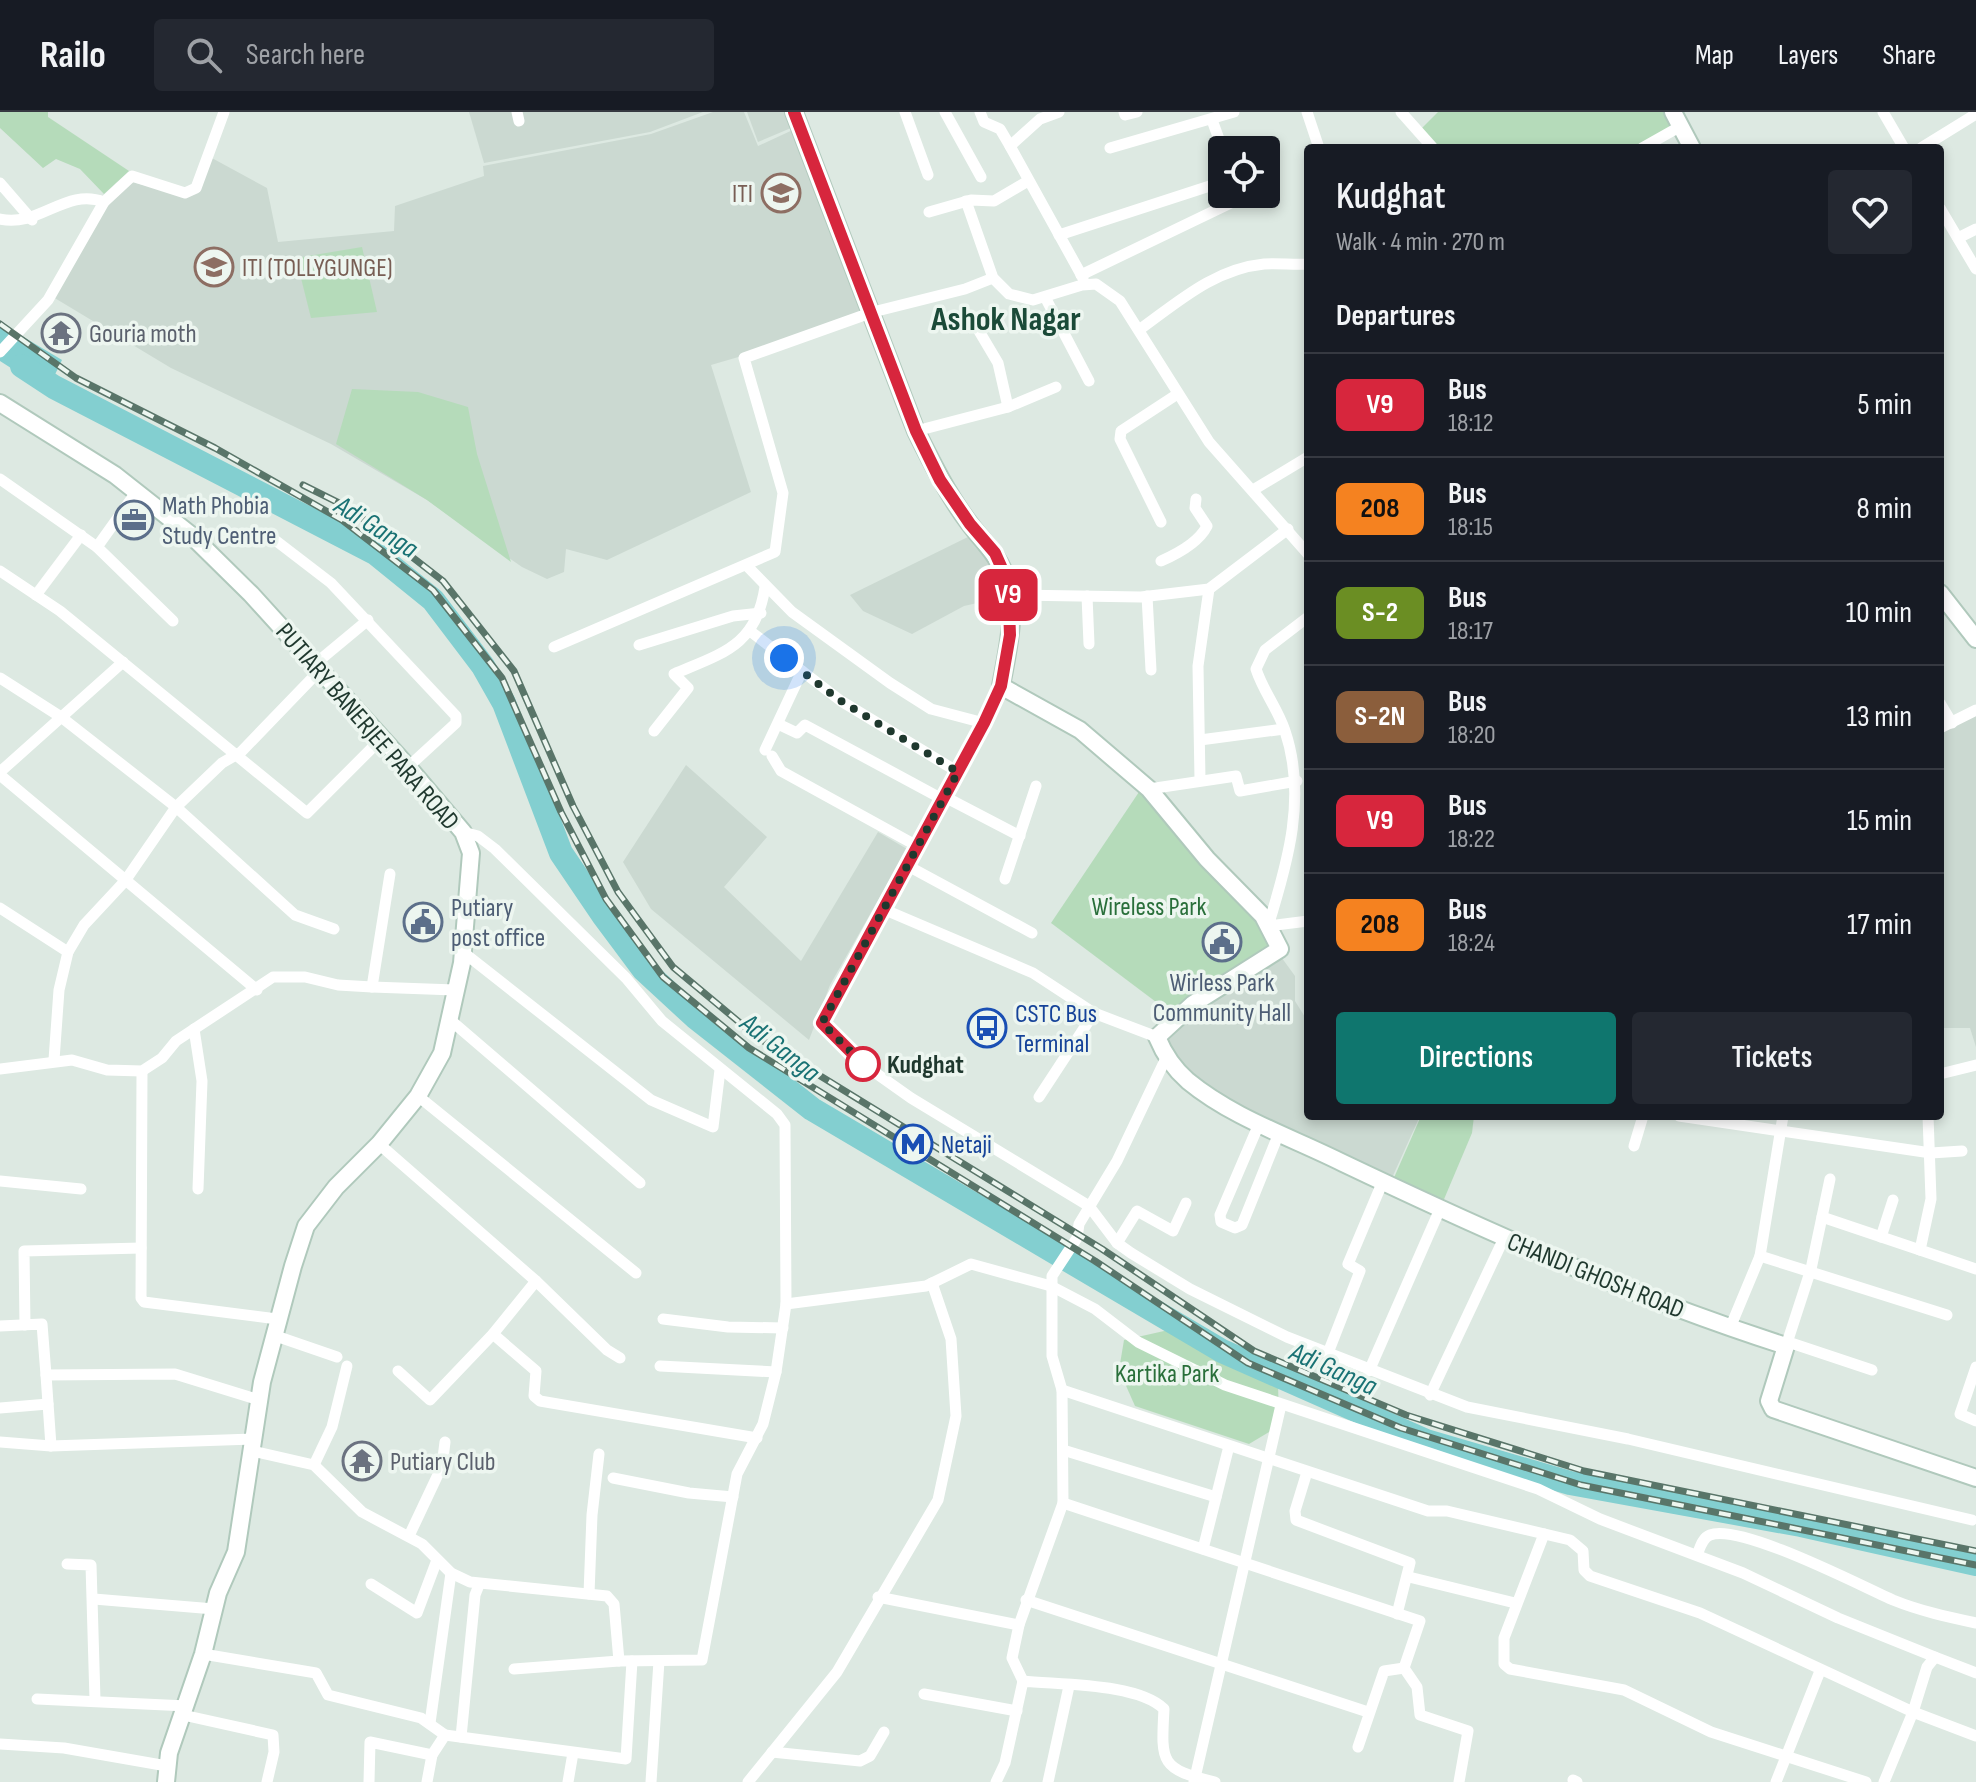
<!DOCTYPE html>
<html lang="en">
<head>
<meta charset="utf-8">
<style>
	:root { --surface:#171b24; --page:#242831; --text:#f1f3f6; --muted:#9ea1a6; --line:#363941; --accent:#0f766e }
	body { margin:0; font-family:"Sofia Sans Condensed",sans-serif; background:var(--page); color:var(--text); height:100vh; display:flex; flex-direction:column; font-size:30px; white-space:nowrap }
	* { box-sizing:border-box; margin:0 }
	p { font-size:26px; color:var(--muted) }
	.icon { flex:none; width:44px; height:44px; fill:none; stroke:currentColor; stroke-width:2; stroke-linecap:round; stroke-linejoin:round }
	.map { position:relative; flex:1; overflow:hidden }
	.sheet { position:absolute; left:1304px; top:32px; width:640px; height:976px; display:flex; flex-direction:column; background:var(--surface); border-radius:8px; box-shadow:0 4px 12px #0003 }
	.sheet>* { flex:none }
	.badge { padding:0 16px; border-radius:12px; font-size:28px; line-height:52px }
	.fabs { position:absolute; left:1208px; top:24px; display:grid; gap:16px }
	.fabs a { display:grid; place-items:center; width:72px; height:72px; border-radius:8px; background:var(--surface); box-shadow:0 4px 12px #0003; font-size:40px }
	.you { position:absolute; width:40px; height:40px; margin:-20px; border:6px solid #fff; border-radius:50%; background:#1a73e8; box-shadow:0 0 0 12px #1a73e833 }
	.map>.badge { position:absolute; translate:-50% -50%; box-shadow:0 0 0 4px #fff }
	h2 { padding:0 32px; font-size:30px; line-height:72px }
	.round { display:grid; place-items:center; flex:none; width:84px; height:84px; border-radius:8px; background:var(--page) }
	.overview { display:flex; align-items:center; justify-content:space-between; height:136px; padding:0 32px }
	h1 { font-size:38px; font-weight:600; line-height:60px }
	.primary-button { display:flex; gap:16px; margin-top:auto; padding:16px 32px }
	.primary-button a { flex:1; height:92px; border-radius:8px; background:var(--accent); color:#fff; font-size:32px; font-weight:600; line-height:92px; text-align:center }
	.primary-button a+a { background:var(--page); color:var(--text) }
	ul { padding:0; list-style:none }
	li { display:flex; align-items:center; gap:24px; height:104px; padding:0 32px; border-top:2px solid var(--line) }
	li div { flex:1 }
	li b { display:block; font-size:30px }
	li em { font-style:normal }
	li .badge { min-width:88px; font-weight:700; text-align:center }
	header { display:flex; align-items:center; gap:48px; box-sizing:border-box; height:112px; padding:0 40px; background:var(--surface); border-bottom:2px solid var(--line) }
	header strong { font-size:38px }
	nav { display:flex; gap:44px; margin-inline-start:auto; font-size:28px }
	.search { width:560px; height:72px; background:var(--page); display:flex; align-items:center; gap:20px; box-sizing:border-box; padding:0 28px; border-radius:8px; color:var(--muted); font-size:30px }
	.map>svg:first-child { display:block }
	.built { fill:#cbd9d1 }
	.green { fill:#b5dbba }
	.water { fill:#83cfd0 }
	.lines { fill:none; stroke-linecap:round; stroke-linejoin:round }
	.river { stroke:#83cfd0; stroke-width:24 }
	.secondary-casing { stroke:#b0c9bc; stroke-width:20 }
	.street { stroke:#fff; stroke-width:11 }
	.secondary { stroke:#fff; stroke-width:16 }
	.rail-casing { stroke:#597569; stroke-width:7 }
	.rail { stroke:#edf6f0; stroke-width:4; stroke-dasharray:12; stroke-linecap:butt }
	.line-casing { stroke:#fff; stroke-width:18 }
	.line { stroke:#d7263d; stroke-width:12 }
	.walk { stroke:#1f382e; stroke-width:8; stroke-dasharray:0 14.4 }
	.stop-dot { fill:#fff; stroke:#d7263d; stroke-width:4 }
	.labels { text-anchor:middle; stroke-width:7; stroke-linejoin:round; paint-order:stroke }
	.education-label { font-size:26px; fill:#785e54; stroke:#edf6f0; text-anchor:end }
	.worship-label { font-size:26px; fill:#5b616d; stroke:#edf6f0; text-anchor:start }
	.service-label { font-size:26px; fill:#4e5e75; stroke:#edf6f0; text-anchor:start }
	.street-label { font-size:26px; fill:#1f382e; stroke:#edf6f0 }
	.park-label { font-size:26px; fill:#296f3a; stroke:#edf6f0 }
	.transit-label { font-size:26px; fill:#164399; stroke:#edf6f0; text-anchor:start }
	.stop-label { font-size:26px; font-weight:bold; fill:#1f382e; stroke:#edf6f0; text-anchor:start }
	.water-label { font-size:28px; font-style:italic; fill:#197274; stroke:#edf6f0 }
	.district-label { font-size:34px; font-weight:bold; fill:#1b4a38; stroke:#edf6f0 }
</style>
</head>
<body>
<header>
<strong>Railo</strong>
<div class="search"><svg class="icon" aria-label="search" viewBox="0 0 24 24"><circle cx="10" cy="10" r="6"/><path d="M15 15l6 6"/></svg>Search here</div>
<nav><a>Map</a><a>Layers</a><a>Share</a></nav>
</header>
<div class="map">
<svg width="1976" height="1670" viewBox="0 0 1976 1670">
	<rect width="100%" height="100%" fill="#dde9e2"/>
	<g class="built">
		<polygon points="469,0 703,0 650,20 484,51"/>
		<polygon points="713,0 744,0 758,34 797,16 868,207 711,253 751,380 607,448 566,437 564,460 547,467 522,455 427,388 331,332 171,256 53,185 107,92 131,70 186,83 210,45 267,76 278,130 394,119 395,94 484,64 483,54 651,22"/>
		<polygon points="747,0 787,0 791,16 758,30"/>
		<polygon points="974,422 992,441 1004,485 964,494 912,522 863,499 850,483"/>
		<polygon points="1976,601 1976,935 1970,916 1940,916 1940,621"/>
		<polygon points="686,653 767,725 724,775 801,849 878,720 907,737 830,873 809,928 651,797 623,750"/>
		<polygon points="1279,842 1295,864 1295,889 1308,910 1308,1004 1420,1004 1391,1068 1242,998 1190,967 1162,925 1195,894"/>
	</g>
	<g class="green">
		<polygon points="0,0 48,0 48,5 129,59 104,82 80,57 56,47 43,56 0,16"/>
		<polygon points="1438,0 1671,0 1680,16 1643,36 1438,36 1421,17"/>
		<polygon points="362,135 377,200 311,206 296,146"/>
		<polygon points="352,277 418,280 468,295 477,342 511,450 427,388 336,332"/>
		<polygon points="1143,674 1259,805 1275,835 1172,902 1051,811"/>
		<polygon points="1421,1004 1474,1004 1472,1021 1442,1092 1393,1068"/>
		<polygon points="1173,1217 1278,1270 1279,1314 1249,1332 1135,1294 1119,1258 1124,1228"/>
	</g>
	<polygon class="water" points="0,211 62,248 47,279 0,249"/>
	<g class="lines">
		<polyline class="river" points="22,254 54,275 375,441 433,488 483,554 504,591 561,741 603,803 644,858 695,905 812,997 1222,1239 1426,1329 1570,1371 1801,1413 1976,1452"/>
		<g class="secondary-casing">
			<g id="secondary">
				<path d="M 794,0 L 916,319 C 932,351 948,383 969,411 C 984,431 999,444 1007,468 C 1017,501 1007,541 1001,574 L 1080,618 L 1149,677 L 1207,747 L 1263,804 L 1280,837 L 1193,892 L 1157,925 C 1164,942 1173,956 1188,969 C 1233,1006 1291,1025 1343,1051 C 1488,1120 1633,1185 1786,1234 L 1769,1289 L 1773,1297 L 1976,1366"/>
				<polyline points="1673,0 1692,36"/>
				<polyline points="0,291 115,363 191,423 251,482 408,655 463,720 471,741 462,851 442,941 418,984 379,1032 336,1075 306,1114 293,1154 262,1270 236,1440 218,1481 203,1542 169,1641 166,1670"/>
				<polyline points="1940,481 1976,527"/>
			</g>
		</g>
		<g class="street">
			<polyline points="517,0 519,9"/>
			<polyline points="905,0 928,63"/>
			<polyline points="945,0 981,65"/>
			<polyline points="980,0 984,10 1000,17 1010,34 1040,7 1059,0"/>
			<polyline points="1124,0 1125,3 1137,0"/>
			<polyline points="1307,0 1319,36"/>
			<polyline points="1401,0 1433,36"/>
			<polyline points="1883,0 1904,36"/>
			<polyline points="1212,8 1223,38"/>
			<polyline points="1010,34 1083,166"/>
			<polyline points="1110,36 1234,0"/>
			<polyline points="1642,36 1681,14"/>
			<polyline points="1921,36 1976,2"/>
			<polyline points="0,71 32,108"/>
			<polyline points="966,89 993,166 1009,182 1033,188 1082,173 1096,172 1120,189 1209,330 1308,442"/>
			<polyline points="1940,96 1976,157"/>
			<polyline points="929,100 971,88 994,89 1028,69"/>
			<path d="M 0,107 C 39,116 66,75 104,90"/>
			<polyline points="1059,123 1222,70"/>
			<polyline points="1958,126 1976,117"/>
			<polyline points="1081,163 1239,87 1238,82"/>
			<polyline points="1045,185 1089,269"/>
			<path d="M 1139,218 C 1178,190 1214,157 1264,152 C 1279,151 1294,153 1308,152"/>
			<polyline points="979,219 998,251 1008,295"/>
			<polyline points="0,240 48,188 104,90 132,64 185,81 196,76 224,0"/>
			<polyline points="916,319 1008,295 1056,275"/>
			<polyline points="0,367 97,435 173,509"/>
			<polyline points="1253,378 1308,345"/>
			<polyline points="1161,410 1120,327 1121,319 1176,283"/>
			<polyline points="275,428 331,471 456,604 456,611 408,655"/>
			<polyline points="97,435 137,379"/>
			<path d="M 1161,449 C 1177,442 1199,430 1207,414 L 1195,396 L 1196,387"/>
			<polyline points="748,455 792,500 890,571 931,597 984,611"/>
			<polyline points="0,459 60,499 307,701 382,626"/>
			<polyline points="36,483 81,423"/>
			<polyline points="1008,483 1141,485 1209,477 1288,417"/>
			<polyline points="1087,484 1089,532"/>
			<polyline points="1147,484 1151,558"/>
			<path d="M 1308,505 L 1265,538 L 1256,557 C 1263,579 1278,597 1285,619 C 1307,684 1288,750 1268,814 L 1308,809"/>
			<polyline points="750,519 841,589 958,660"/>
			<polyline points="639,533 733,504 761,501"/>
			<polyline points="554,535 775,440 783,381 744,246 873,200 965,177 993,166"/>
			<polyline points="315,552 368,508"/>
			<polyline points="0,566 61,605 176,695 295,803 334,817"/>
			<polyline points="1001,574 926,722 822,911 863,952 911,986 1089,1094 1117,1131 1131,1141 1190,1177 1287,1225 1467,1295 1628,1327 1972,1408"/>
			<polyline points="1940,591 1952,611"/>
			<polyline points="778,612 797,621 805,613 944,688"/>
			<polyline points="1940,616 1976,598"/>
			<path d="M 654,619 L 688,576 L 674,562 C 723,541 756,534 765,475"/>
			<polyline points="1200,628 1284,617"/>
			<polyline points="765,638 802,559"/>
			<polyline points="772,644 781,659 919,735"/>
			<polyline points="0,660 123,550"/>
			<polyline points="0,663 257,878"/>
			<polyline points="1200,667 1198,554 1209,477"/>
			<polyline points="1149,677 1236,664 1240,679 1297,669"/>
			<polyline points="945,685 1020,724"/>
			<polyline points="463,720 478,724 495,737 626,866 662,909 777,1002 785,1013 786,1192 776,1260 763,1312 737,1362 702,1548 619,1549 514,1557"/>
			<polyline points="908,754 1032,821"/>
			<polyline points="1005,767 1036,674"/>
			<polyline points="0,796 68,840"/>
			<polyline points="883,797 1033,861 1094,901 1157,925"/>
			<polyline points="463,840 651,988 713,1015 720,958"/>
			<polyline points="372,875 390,762"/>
			<polyline points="448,906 640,1071"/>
			<polyline points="194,917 202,969 198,1077"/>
			<polyline points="54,948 59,878 68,840 84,813 125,769 176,695 222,651 241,640 321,557"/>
			<polyline points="0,957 72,948 107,958 142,959 162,946 176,929 273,865 305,865 338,873 372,875 455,878"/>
			<polyline points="142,959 141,1186 144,1190 277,1207"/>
			<polyline points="1940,962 1976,953"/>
			<polyline points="418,984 636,1161"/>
			<polyline points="1039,985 1094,901"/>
			<polyline points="1679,1004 1931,1041 1962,1039"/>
			<polyline points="1928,1004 1931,1087 1920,1138 1976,1157"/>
			<polyline points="1259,1012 1220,1103 1221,1110 1235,1116 1242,1113 1279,1021"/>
			<polyline points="379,1032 536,1169 607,1238 620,1246"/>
			<polyline points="1634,1034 1643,1004"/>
			<polyline points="0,1069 81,1077"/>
			<polyline points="1822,1105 1920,1138"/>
			<polyline points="1881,1125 1893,1088"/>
			<polyline points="1117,1131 1137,1099 1173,1119 1186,1091"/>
			<polyline points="1760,1144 1947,1203"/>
			<polyline points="786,1192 926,1174 971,1152 1051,1174 1095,1197 1138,1230 1225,1273 1538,1377 1600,1407 1743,1461 1838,1506 1935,1545"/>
			<polyline points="663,1207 728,1215 783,1216"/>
			<polyline points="25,1213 24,1139 141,1136"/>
			<polyline points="0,1214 42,1212 46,1263"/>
			<polyline points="1730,1216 1760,1144 1783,1004"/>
			<polyline points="493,1222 536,1259 534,1284 540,1289 757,1326"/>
			<polyline points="273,1223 337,1245"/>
			<polyline points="1788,1230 1872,1258"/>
			<polyline points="1786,1234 1811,1157 1830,1067"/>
			<polyline points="1328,1241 1360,1159 1348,1152 1383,1069"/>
			<polyline points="660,1254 776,1260"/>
			<polyline points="1976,1255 1960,1302 1976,1309"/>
			<polyline points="398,1259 430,1288 493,1222 536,1169"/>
			<polyline points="1369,1259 1440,1097"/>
			<polyline points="1062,1278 1428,1399 1447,1399 1570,1428 1583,1439 1584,1458 1590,1464 1700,1501 1913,1600 1927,1555 1935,1545 1976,1561"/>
			<polyline points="1430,1283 1504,1126"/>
			<polyline points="0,1296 48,1292"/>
			<polyline points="0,1330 51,1334 253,1327"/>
			<polyline points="51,1334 46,1263 175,1262 259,1288"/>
			<polyline points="1063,1338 1216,1385"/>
			<polyline points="252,1339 314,1353 362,1400 422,1432 451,1461 470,1470 607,1484 614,1492 619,1549"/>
			<polyline points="314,1353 332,1315 347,1254"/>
			<polyline points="1307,1360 1295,1399 1296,1408 1410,1451 1397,1502"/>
			<polyline points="613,1366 689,1381 733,1385"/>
			<polyline points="1063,1391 1420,1509 1404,1556 1384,1559 1358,1635"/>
			<polyline points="1544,1422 1504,1526 1504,1552 1510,1557 1624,1578 1711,1620 1866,1670"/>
			<polyline points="409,1424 442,1354 445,1330"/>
			<polyline points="1203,1437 1229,1334"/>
			<path d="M 1697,1443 C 1700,1436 1702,1426 1710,1423 C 1740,1411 1861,1474 1893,1488 C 1920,1499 1948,1505 1976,1511"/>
			<polyline points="67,1452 91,1453 95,1588"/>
			<polyline points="1409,1465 1515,1491"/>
			<polyline points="371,1472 417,1501 437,1448"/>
			<polyline points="589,1482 592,1403 599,1342"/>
			<polyline points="878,1485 1019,1513"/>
			<polyline points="94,1487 214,1497"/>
			<polyline points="1026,1488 1368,1600"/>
			<polyline points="203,1542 316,1561 328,1583 421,1606 445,1623"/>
			<polyline points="1404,1556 1417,1575 1420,1603 1468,1619 1459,1670"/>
			<polyline points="1023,1569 1012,1546 1019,1513 1063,1391 1062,1278 1052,1244 1052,1164 1077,1126 1079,1112 1117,1049 1166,946"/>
			<polyline points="924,1582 1017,1599"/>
			<polyline points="37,1587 187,1594"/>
			<polyline points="183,1603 273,1623 274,1640 267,1670"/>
			<polyline points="430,1611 451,1461"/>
			<polyline points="461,1625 475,1483 479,1473"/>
			<polyline points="0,1632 64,1636 167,1654"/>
			<polyline points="772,1640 860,1649 870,1644 884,1620"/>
			<polyline points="1573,1668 1577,1670"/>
			<polyline points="369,1670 370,1630 432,1643"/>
			<polyline points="427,1670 432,1643 445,1623 626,1647 632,1549"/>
			<polyline points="568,1670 573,1641"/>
			<polyline points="651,1670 659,1549"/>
			<polyline points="748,1670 837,1560 938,1388 956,1304 951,1227 932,1171"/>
			<path d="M 996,1670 L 1005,1651 L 1023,1569 C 1060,1573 1138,1571 1164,1597 C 1161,1651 1160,1657 1215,1670"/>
			<polyline points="1048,1670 1069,1574"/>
			<polyline points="1194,1670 1281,1293"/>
			<polyline points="1776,1670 1820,1559"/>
			<polyline points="1884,1670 1913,1600 1976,1624"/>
		</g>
		<use href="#secondary" class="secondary"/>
		<g class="rail-casing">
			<g id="rail">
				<polyline points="0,212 76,266 215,336 342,408 433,478 502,566 561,700 606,787 663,865 749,936 1095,1149 1248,1251 1401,1316 1581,1373 1976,1453"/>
				<polyline points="303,373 349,396 443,469 514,559 573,694 618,780 673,855 757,925 1102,1137 1254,1239 1406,1303 1584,1359 1976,1439"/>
			</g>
		</g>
		<use href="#rail" class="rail"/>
	</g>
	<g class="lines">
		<g class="line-casing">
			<polyline id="line" points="794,0 916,319 940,368 970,412 995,441 1008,470 1010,523 1001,574 984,611 822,911 863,952"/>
		</g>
		<use href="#line" class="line"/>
		<polyline class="walk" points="784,546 841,589 958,660 822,911 863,952"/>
	</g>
	<defs>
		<g id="school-ring" transform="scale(2)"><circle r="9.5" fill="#edf6f0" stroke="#8d6e63" stroke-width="1.5"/><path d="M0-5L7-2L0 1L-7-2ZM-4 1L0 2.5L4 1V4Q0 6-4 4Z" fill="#8d6e63"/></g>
		<g id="temple-ring" transform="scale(2)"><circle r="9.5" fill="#edf6f0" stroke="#6b7280" stroke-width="1.5"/><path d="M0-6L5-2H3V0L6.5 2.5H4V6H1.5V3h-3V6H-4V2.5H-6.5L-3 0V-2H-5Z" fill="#6b7280"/></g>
		<g id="office-ring" transform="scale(2)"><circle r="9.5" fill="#edf6f0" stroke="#5c6f8a" stroke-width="1.5"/><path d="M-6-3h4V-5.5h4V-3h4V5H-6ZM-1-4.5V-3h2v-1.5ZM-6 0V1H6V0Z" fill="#5c6f8a"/></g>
		<g id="civic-ring" transform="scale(2)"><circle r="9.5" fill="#edf6f0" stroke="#5c6f8a" stroke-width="1.5"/><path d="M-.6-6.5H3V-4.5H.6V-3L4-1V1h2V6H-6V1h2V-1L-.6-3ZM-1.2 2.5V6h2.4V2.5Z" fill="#5c6f8a"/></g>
		<g id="bus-ring" transform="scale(2)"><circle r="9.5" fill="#edf6f0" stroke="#1a4fb4" stroke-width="1.5"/><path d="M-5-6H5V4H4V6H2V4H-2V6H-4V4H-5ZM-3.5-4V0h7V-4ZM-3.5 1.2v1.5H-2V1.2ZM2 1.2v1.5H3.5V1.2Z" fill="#1a4fb4"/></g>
		<g id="metro-ring" transform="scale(2)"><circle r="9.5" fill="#edf6f0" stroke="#1a4fb4" stroke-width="1.5"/><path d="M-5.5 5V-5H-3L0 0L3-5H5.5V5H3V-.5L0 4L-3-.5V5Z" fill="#1a4fb4"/></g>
	</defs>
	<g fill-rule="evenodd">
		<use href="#school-ring" x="781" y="81"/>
		<use href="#school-ring" x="214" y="155"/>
		<use href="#temple-ring" x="61" y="221"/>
		<use href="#office-ring" x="134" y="408"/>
		<use href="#civic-ring" x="423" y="810"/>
		<use href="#civic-ring" x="1222" y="830"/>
		<use href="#bus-ring" x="987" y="916"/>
		<use href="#metro-ring" x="913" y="1032"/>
		<use href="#temple-ring" x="362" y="1349"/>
	</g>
	<circle class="stop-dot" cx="863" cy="952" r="16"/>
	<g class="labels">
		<g class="education-label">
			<text x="753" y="90">ITI</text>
			<text x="242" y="164" text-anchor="start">ITI (TOLLYGUNGE)</text>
		</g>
		<g class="worship-label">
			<text x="89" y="230">Gouria moth</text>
			<text x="390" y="1358">Putiary Club</text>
		</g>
		<g class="service-label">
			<text x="162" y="402">Math Phobia<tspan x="162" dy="30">Study Centre</tspan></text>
			<text x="451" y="804">Putiary<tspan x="451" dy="30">post office</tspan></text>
			<text x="1222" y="879" text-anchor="middle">Wirless Park<tspan x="1222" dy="30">Community Hall</tspan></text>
		</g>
		<g class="street-label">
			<text transform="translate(368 614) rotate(49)" y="9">PUTIARY BANERJEE PARA ROAD</text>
			<text transform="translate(1596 1163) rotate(22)" y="9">CHANDI GHOSH ROAD</text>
		</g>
		<g class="park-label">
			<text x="1149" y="803">Wireless Park</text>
			<text x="1167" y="1270">Kartika Park</text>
		</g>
		<g class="transit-label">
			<text x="1015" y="910">CSTC Bus<tspan x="1015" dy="30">Terminal</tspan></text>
			<text x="941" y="1041">Netaji</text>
		</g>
		<g class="stop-label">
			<text x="887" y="961">Kudghat</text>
		</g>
		<g class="water-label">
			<text transform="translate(377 414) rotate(32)" y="10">Adi Ganga</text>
			<text transform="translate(781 935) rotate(38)" y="10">Adi Ganga</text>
			<text transform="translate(1334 1256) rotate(24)" y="10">Adi Ganga</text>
		</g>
		<g class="district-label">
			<text x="1006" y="218">Ashok Nagar</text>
		</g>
	</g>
</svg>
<div class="fabs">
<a><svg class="icon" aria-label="locate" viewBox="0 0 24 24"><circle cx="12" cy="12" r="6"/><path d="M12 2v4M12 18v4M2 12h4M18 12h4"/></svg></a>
</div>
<div class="you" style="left:784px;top:546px"></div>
<b class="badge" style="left:1008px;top:483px;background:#d7263d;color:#fff">V9</b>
<section class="sheet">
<div class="overview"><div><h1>Kudghat</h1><p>Walk · 4 min · 270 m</p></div><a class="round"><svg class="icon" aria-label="heart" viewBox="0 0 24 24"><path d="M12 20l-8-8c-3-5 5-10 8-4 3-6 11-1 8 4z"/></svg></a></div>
<h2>Departures</h2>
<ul>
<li><span class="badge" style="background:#d7263d;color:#fff">V9</span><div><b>Bus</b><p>18:12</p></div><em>5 min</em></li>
<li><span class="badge" style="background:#f58220;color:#111">208</span><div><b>Bus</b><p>18:15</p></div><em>8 min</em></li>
<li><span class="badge" style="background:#6b8e23;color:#fff">S-2</span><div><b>Bus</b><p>18:17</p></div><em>10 min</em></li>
<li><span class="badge" style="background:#8b5e3c;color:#fff">S-2N</span><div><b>Bus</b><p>18:20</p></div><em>13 min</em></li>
<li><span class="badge" style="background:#d7263d;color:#fff">V9</span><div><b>Bus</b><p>18:22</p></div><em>15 min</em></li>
<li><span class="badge" style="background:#f58220;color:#111">208</span><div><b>Bus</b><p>18:24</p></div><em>17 min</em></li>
</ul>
<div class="primary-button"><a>Directions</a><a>Tickets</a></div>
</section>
</div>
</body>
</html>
